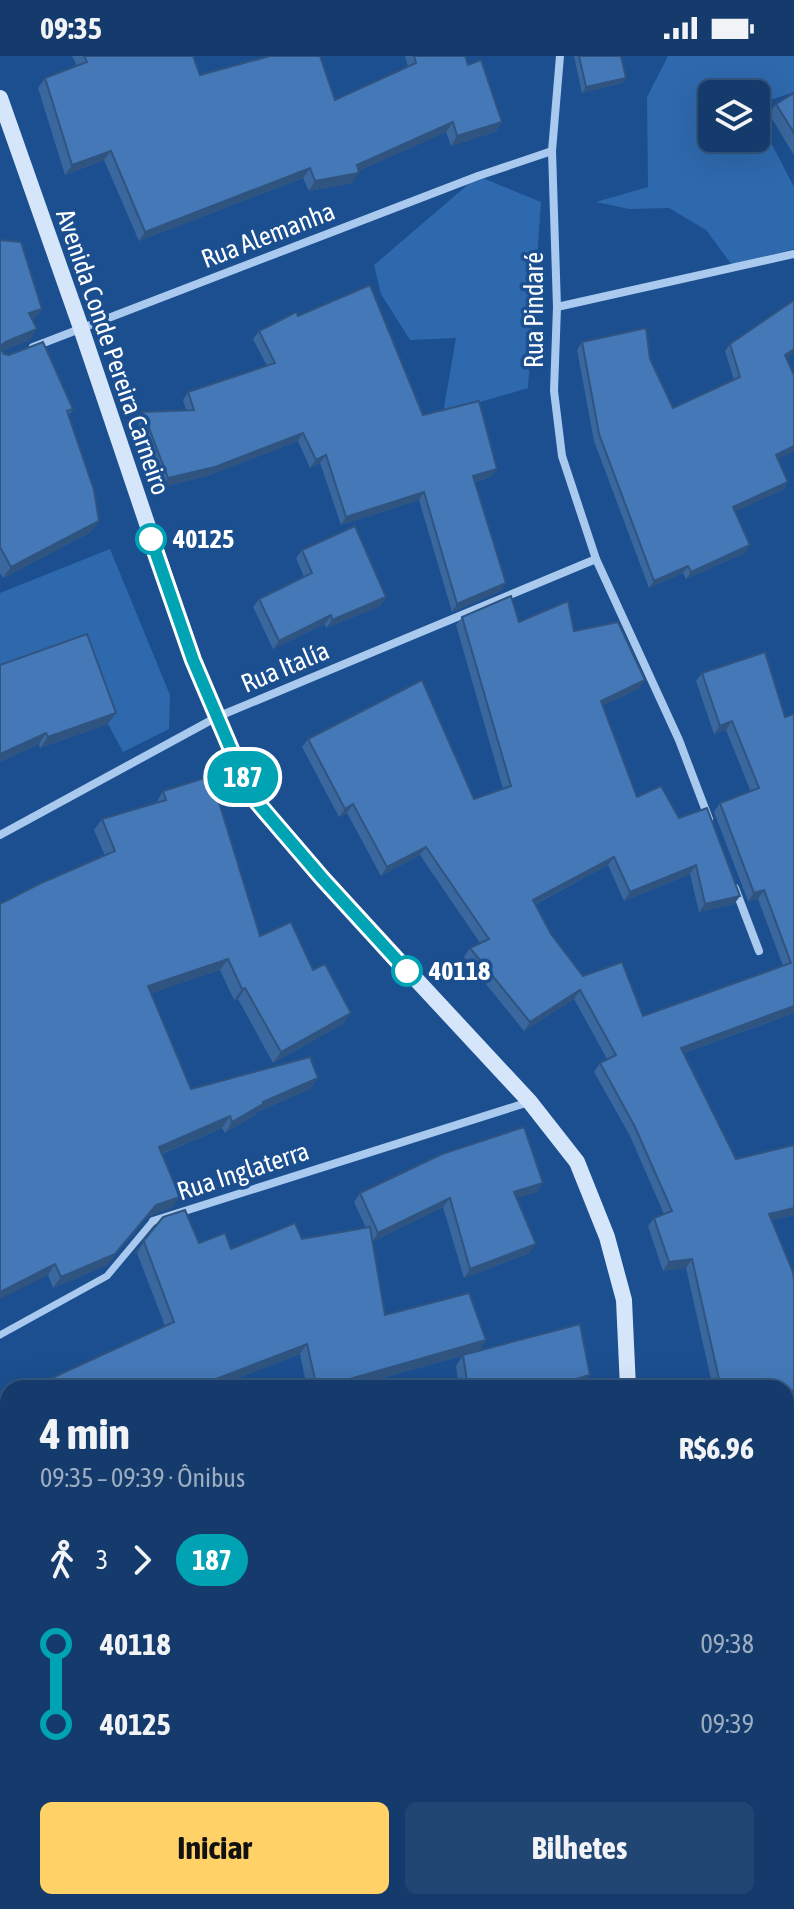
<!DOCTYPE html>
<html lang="pt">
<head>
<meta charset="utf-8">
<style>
	:root { --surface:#143b6b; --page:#214673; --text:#f1f3f6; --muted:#9dadc1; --line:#33557e; --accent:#ffd166 }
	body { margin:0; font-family:"Asap Condensed",sans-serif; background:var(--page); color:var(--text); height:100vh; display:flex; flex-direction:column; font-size:30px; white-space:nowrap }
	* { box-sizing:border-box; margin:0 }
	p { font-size:26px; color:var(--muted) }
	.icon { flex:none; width:44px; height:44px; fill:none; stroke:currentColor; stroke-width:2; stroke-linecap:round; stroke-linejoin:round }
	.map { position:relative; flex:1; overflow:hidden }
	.drawer { position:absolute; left:0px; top:1324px; width:794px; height:530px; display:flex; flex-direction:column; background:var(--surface); border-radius:24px 24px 0 0; box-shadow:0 8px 32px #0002,0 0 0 2px var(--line) }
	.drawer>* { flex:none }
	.badge { padding:0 16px; border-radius:26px; font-size:28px; line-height:52px }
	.buttons { position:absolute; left:698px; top:24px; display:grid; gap:16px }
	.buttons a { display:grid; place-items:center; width:72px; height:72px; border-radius:12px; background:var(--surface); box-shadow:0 8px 32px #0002,0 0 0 2px var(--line); font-size:40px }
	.map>.badge { position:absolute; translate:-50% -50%; box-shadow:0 0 0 4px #fff }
	.legs { display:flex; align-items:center; gap:12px; height:88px; padding:0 40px; font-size:26px }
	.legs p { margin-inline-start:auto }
	.headline { display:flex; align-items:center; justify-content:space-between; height:136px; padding:0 40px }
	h1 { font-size:44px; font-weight:700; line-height:60px }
	.action { display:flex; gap:16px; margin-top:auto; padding:16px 40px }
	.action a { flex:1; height:92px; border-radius:12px; background:var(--accent); color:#111; font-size:32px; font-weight:700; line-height:92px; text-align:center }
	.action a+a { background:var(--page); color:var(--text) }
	ul { padding:0 40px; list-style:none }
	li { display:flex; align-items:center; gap:28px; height:80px; font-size:30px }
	li i { display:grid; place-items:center; width:12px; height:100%; margin:0 10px; background:currentColor }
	li i::after { content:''; width:20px; height:20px; margin:-10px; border:6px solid; border-radius:50%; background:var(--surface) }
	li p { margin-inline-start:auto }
	li:first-child i { background:linear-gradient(#0000 50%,currentColor 0) }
	li:last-child i { background:linear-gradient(currentColor 50%,#0000 0) }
	.status { display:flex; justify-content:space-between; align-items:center; height:56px; padding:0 40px; background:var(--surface); direction:ltr }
	.status svg { height:22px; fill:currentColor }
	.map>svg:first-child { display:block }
	.green { fill:#2e69ad }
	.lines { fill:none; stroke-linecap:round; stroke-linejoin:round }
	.pedestrian { stroke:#a9c9ee; stroke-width:7 }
	.minor { stroke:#a9c9ee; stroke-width:8 }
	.tertiary { stroke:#a9c9ee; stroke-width:14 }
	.secondary { stroke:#d6e6fa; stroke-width:16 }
	.wall { fill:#3a679d }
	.shaded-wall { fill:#305480 }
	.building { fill:#4478b7; stroke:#305480; stroke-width:2 }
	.line-1-casing { stroke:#fff; stroke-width:18 }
	.line-1 { stroke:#00a3b4; stroke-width:12 }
	.stop-1-dot { fill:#fff; stroke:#00a3b4; stroke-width:4 }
	.labels { text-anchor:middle; stroke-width:7; stroke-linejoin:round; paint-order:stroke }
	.street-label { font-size:26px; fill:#fff; stroke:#1b4f8f }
	.stop-label { font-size:26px; font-weight:bold; fill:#fff; stroke:#1b4f8f; text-anchor:start }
</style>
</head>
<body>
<div class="status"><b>09:35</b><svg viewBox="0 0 49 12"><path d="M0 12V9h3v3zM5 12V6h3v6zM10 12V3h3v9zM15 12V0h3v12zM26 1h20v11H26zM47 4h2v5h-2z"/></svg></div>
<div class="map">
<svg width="794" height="1853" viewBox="0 0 794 1853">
	<rect width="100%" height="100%" fill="#1b4f8f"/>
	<g class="green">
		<polygon points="668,0 794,0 794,36 756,49 756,38 712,38 712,82 756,82 756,58 794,131 794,193 732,209 706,174 669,152 629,153 596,146 648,131 647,41"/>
		<polygon points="478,120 541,146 528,332 443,357 456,282 410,284 381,238 374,209"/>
		<polygon points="110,493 170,639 169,673 123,696 108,668 0,610 0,537"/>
		<polygon points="8,1772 8,1846 579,1846 579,1853 0,1853 0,1776"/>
	</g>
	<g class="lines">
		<polyline class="pedestrian" points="0,1279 107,1220 153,1165"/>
		<g class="minor">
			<polyline points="560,0 552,95 557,251 554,335 562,400 596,503 679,684 709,763"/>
			<polyline points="557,251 794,198"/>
			<polyline points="33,291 478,120 552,95"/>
			<polyline points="0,779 217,661 596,503"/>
			<polyline points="735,832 759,895"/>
			<polyline points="153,1165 529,1046"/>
		</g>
		<g class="tertiary">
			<polyline points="786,1746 794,1735"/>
			<polyline points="709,1853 714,1846"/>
		</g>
		<g class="secondary">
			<polyline points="0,42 81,272 193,604 250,738 322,822 530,1046 577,1106 607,1181 624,1244 628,1332"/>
			<polyline points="613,1846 614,1853"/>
		</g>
	</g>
	<g class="wall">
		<polygon points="72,0 193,0 200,19 335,44 408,11 405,0 465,0 468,9 502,66 495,76 451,90 446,76 358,115 352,127 309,135 303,122 139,185 104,104 65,119 38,32 45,22 77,10"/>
		<polygon points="574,0 621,0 626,22 622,27 582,37"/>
		<polygon points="794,37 794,99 769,58 776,48"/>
		<polygon points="0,184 42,253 33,264 37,273 29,284 2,295 73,353 69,359 91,476 3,522 0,517"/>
		<polygon points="298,260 423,359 491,421 475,426 501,535 452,556 419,444 341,469 320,407 310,412 298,385 210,419 163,431 137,364 143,356 186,354 183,344 188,336 267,310 253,283 259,275"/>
		<polygon points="582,286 650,303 673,352 734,324 725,295 730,288 786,302 794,319 794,395 777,403 788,426 783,434 734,455 745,497 686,523 683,517 649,532 594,385 577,294"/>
		<polygon points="302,494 386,541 380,550 326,572 325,568 273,593 253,551 259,543 304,521 296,502"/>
		<polygon points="462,561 519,566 574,575 639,633 603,649 637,741 679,762 740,840 734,848 699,856 690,818 624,845 608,809 536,848 551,878 583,920 643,960 783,910 758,843 748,845 714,756 720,747 751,736 726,674 714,678 696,625 702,617 765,596 794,957 684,997 736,1103 794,1089 794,1159 772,1164 794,1224 794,1341 786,1343 786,1332 713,1332 686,1212 663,1215 648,1170 654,1162 664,1158 630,1080 594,1016 600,1007 607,1003 574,943 524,975 464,901 470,892 480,887 420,799 381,820 347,757 339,761 302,691 308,683 474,743 503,733 456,569"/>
		<polygon points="0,609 108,668 40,692 39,688 0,706"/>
		<polygon points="163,735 260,880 313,914 351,957 343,968 273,1007 238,943 234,944 220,914 151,937 191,1033 318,1022 310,1033 257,1056 255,1059 225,1077 222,1072 162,1098 172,1152 148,1160 107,1209 53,1232 48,1219 105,800 94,774 102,763 156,747"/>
		<polygon points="543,1127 537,1136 517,1142 530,1197 464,1222 443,1151 372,1186 385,1259 486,1284 479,1295 354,1330 354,1332 307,1332 300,1298 212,1332 30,1332 165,1270 137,1197 134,1198 163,1161 199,1187 231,1193 366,1172 354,1146 360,1137"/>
		<polygon points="463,1299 590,1319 583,1329 573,1332 459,1332 456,1310"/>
		<polygon points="8,1605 8,1733 5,1734 1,1725 4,1607"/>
	</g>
	<g class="shaded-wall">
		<polygon points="626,22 622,27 582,37 586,31"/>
		<polygon points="453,66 446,76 350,119 359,117 352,127 309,135 315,125 357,109"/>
		<polygon points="502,66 495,76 451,90 457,80"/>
		<polygon points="111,95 104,104 65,119 72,109"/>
		<polygon points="310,112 303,122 139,185 145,176"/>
		<polygon points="42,253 34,264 22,268 29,257"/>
		<polygon points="37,273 29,284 0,296 0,292 5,286"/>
		<polygon points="794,293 794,297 780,306 785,299"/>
		<polygon points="303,377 298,385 210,419 163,431 168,422"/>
		<polygon points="794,390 794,395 771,407 776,399"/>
		<polygon points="326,399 320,407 310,412 316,404"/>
		<polygon points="497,413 491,421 468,428 473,420"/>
		<polygon points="788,426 783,434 728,459 733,451"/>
		<polygon points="424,436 419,444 341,469 346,461"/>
		<polygon points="99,465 91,476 3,522 11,511"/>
		<polygon points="750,489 745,497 686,523 691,516"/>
		<polygon points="688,510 683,517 649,532 654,525"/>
		<polygon points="506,527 501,535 452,556 457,548"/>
		<polygon points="386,541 380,550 326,572 332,564"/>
		<polygon points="331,559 325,568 273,593 279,585"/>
		<polygon points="645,624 639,633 595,653 601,645"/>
		<polygon points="116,657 108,668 40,692 48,681"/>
		<polygon points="732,665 726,674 714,678 720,670"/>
		<polygon points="46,677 39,688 0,706 0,698"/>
		<polygon points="353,748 347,757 339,761 345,753"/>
		<polygon points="426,791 420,799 381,820 387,811"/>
		<polygon points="614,801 608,809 527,852 533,844"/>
		<polygon points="696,809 690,818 624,845 630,836"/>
		<polygon points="764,834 758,843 748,845 754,837"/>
		<polygon points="740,840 734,848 699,856 705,848"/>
		<polygon points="228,903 220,914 140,941 148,930"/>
		<polygon points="245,932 238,943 234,944 242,933"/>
		<polygon points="580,934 574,943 524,975 530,966"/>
		<polygon points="794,950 794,957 675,1000 681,992"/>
		<polygon points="351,957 343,968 273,1007 281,996"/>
		<polygon points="318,1022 310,1033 257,1056 255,1059 225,1077 232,1066 263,1046"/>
		<polygon points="230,1060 222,1072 151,1102 159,1091"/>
		<polygon points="543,1127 537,1136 508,1145 514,1136"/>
		<polygon points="180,1141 172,1152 148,1160 107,1209 53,1232 61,1221 156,1149"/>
		<polygon points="450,1142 443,1151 372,1186 378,1177"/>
		<polygon points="794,1152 794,1159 763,1167 769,1158"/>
		<polygon points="144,1186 137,1197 134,1198 141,1188"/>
		<polygon points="536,1188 530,1197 464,1222 470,1213"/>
		<polygon points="692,1203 686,1212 663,1215 669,1206"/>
		<polygon points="55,1208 48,1219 0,1243 0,1236"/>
		<polygon points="486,1284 479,1295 347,1332 350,1323"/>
		<polygon points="307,1288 300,1298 212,1332 196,1332 198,1330"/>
		<polygon points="590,1319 583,1329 573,1332 545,1332"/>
		<polygon points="794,1334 794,1341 786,1343 786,1336"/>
		<polygon points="8,1460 8,1468 0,1470 0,1462"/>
	</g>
	<g class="building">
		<polygon points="84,0 193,0 200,19 270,0 320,0 335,44 416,7 414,0 465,0 468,9 481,4 502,66 457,80 453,66 357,109 359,117 315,125 310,112 145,176 111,95 72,109 45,22 87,6"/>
		<polygon points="579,0 621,0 626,22 586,31"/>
		<polygon points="794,37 794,77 776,48"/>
		<polygon points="0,184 21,186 42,253 29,257 37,273 5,286 1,290 1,294 4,298 9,299 43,286 73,353 67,355 94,434 99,465 11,511 0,491"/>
		<polygon points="370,229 423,359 479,345 497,413 473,420 506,527 457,548 424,436 346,461 326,399 316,404 303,377 215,411 168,422 143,356 194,354 188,336 275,307 259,275 296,256 298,260"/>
		<polygon points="794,244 794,293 785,299 794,319 794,390 776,399 788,426 733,451 750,489 691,516 688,510 654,525 599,378 582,286 646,272 650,303 673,352 740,321 730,288"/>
		<polygon points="355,470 386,541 332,564 331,559 279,585 259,543 312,517 302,494"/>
		<polygon points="511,540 519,566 568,545 574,575 618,566 645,624 601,645 637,741 661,730 679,762 707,752 740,840 705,848 696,809 630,836 614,801 533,844 551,878 583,920 622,906 643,960 791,907 764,834 754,837 720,747 759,732 732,665 720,670 702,617 765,596 785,661 794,658 794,950 681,992 736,1103 794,1089 794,1152 769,1158 793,1216 794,1224 794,1334 786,1336 786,1332 721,1332 692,1203 669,1206 654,1162 672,1155 635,1071 600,1007 616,999 580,934 530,966 470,892 489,883 426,791 387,811 353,748 345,753 308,683 422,624 474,743 511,730 462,561"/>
		<polygon points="87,578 116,657 48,681 46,677 0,698 0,609"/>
		<polygon points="211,720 260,880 291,866 313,914 325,908 351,957 281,996 245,932 242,933 228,903 148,930 191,1033 310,1001 318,1022 263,1046 263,1048 232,1066 230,1060 159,1091 180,1141 156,1149 115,1198 61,1221 55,1208 0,1236 0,848 39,828 115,795 102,763 166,744 163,735"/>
		<polygon points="524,1071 543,1127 514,1136 536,1188 470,1213 450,1142 378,1177 360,1137 442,1098"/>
		<polygon points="185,1154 199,1187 225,1177 231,1193 295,1167 302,1183 370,1171 385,1259 469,1237 486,1284 350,1323 354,1332 334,1332 334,1328 317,1332 307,1288 198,1330 198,1332 30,1332 174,1266 144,1186 141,1188 163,1161"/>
		<polygon points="580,1268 590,1319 545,1332 468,1332 463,1299"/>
		<polygon points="8,1372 8,1460 0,1462 0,1374"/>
		<polygon points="0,1595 4,1607 8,1605 8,1719 7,1716 0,1719"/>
	</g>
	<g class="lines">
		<g class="line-1-casing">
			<polyline id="line-1" points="151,483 193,604 250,738 322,822 407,915"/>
		</g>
		<use href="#line-1" class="line-1"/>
	</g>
	<g class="stop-1-dot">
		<circle cx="151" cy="483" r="14"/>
		<circle cx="407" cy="915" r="14"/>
	</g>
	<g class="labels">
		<g class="street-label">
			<text transform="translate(268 179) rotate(-21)" y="9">Rua Alemanha</text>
			<text transform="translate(534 254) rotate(-90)" y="9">Rua Pindaré</text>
			<text transform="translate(113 296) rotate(71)" y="9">Avenida Conde Pereira Carneiro</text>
			<text transform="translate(285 611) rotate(-23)" y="9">Rua Italía</text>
			<text transform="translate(243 1115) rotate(-18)" y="9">Rua Inglaterra</text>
		</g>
		<g class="stop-label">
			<text x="173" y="492">40125</text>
			<text x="429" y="924">40118</text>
		</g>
	</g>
</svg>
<div class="buttons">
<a><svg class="icon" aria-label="layers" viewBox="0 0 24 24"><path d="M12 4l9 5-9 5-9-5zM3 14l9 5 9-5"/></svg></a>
</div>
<b class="badge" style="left:243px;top:721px;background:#00a3b4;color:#fff">187</b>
<section class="drawer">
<div class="headline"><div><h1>4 min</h1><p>09:35 – 09:39 · Ônibus</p></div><b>R$6.96</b></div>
<div class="legs"><svg class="icon" aria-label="walk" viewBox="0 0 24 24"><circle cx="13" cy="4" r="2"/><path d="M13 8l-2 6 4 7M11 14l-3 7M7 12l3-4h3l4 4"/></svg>3<svg class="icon" aria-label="forward" viewBox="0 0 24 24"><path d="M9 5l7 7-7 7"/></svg><b class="badge" style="background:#00a3b4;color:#fff">187</b></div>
<ul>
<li><i style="color:#00a3b4"></i><b>40118</b><p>09:38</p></li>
<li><i style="color:#00a3b4"></i><b>40125</b><p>09:39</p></li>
</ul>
<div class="action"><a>Iniciar</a><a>Bilhetes</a></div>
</section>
</div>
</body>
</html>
